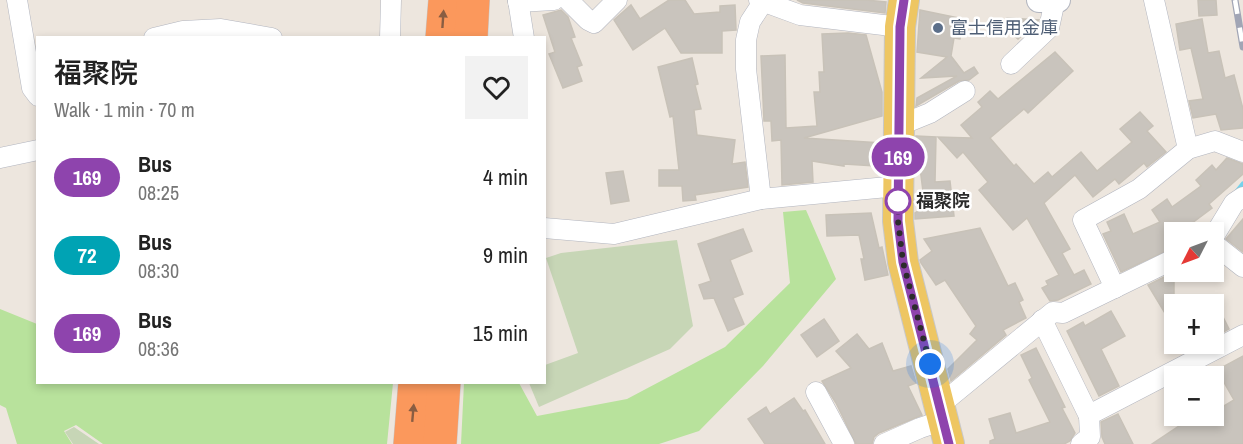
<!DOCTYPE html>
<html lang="en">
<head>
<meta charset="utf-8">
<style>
	:root { --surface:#fff; --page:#f2f2f2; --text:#222; --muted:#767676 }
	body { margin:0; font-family:"Archivo Narrow","Noto Sans JP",sans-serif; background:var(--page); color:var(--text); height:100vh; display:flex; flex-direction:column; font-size:22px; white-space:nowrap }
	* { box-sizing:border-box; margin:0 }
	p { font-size:20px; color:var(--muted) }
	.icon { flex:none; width:33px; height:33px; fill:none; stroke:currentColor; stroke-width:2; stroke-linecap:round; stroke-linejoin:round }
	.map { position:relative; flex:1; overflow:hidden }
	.details { position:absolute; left:36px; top:36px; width:510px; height:348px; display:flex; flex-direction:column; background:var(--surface); border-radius:0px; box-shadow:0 3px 9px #0003 }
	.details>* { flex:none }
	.badge { padding:0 12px; border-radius:20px; font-size:21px; line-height:39px }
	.needle { width:39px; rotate:228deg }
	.buttons { position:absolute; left:1164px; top:222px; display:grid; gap:12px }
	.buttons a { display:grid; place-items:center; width:60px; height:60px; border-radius:0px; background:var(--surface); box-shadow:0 3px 9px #0003; font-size:30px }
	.you { position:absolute; width:30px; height:30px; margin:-15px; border:4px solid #fff; border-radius:50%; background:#1a73e8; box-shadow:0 0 0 9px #1a73e833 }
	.map>.badge { position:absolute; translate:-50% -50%; box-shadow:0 0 0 3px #fff }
	.round { display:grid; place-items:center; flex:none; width:63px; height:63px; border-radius:0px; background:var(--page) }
	.headline { display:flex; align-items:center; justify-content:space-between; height:102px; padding:0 18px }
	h1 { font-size:28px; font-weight:600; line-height:45px }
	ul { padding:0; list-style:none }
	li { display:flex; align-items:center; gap:18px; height:78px; padding:0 18px }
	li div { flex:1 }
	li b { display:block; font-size:22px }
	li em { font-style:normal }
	li .badge { min-width:66px; font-weight:700; text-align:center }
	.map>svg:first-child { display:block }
	.green { fill:#b8e29c }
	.cemetery { fill:#c7d6b6 }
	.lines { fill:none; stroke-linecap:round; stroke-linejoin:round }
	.stream { stroke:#74d2ec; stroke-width:5 }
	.building { fill:#c9c4bd; stroke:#c8c2b8; stroke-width:1.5 }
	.minor-casing { stroke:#b2b5bf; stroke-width:21 }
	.tertiary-casing { stroke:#b2b5bf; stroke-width:26 }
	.primary-casing { stroke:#c8c8c8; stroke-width:32 }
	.motorway-casing { stroke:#c8c8c8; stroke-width:34 }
	.minor { stroke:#fff; stroke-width:20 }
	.tertiary { stroke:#fff; stroke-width:24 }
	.primary { stroke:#eec662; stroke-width:30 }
	.motorway { stroke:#fb985c; stroke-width:33 }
	.rail-casing { stroke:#a1a5b5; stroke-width:7 }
	.rail { stroke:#fff; stroke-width:4.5; stroke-dasharray:14; stroke-linecap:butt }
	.oneway { fill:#895d42 }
	.line-casing { stroke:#fff; stroke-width:14 }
	.line { stroke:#8e44ad; stroke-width:9 }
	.walk { stroke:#2c2c2c; stroke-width:6; stroke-dasharray:0 10.8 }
	.service-dot { fill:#5c6f8a; stroke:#fff; stroke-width:2 }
	.stop-dot { fill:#fff; stroke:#8e44ad; stroke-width:3 }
	.labels { text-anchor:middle; stroke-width:5; stroke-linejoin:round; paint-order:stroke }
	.service-label { font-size:18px; fill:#4e5e75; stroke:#fff; text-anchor:start }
	.stop-label { font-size:18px; font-weight:bold; fill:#2c2c2c; stroke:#fff; text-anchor:start }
</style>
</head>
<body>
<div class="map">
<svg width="1243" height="444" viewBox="0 0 1243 444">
	<rect width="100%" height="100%" fill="#ede6de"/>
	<g class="green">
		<polygon points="806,210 836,279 763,366 699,431 659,444 461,444 464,383 519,383 537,416 627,399 725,347 790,283 783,212"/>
		<polygon points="0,309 37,324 38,382 393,383 387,444 103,444 76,425 64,431 72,444 17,444 6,408 0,405"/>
	</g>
	<g class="cemetery">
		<polygon points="677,240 693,326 670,349 539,407 529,383 544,382 545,365 578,353 546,258 561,253"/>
		<polygon points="74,427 99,444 73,444 65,432"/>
	</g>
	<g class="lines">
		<polyline class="stream" points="1235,194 1243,184"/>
	</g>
	<g class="building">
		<polygon points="669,0 685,0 694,14 720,12 720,6 735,5 736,30 722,31 722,53 681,53 665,28 633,50 614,20 631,5 640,19"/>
		<polygon points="797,0 866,0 886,2 885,13 803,3"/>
		<polygon points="1198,0 1216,0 1217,15 1199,16"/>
		<polygon points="561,10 568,17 575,37 571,38 582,65 577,67 582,81 563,88 549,54 555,52 543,15"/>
		<polygon points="920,10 964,19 960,39 954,38 951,56 964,73 974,67 978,73 969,80 959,81 916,106 917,98 957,76 921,78 947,57 917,52"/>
		<polygon points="1007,18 1039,20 1018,39 1005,28"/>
		<polygon points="1202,19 1208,53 1219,51 1225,78 1234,75 1243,109 1243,128 1221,130 1216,114 1193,118 1189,101 1203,99 1191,48 1180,50 1176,24"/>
		<polygon points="848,33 866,35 882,92 882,116 804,138 882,143 880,173 876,166 844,164 844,166 812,161 813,182 782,185 781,140 772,141 771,121 764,121 761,56 785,55 786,128 817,126 814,92 820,92 819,72 824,72 822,34"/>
		<polygon points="1055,52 1073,71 1028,113 1024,109 990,138 1014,166 1016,164 1034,184 1048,172 1052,177 1081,152 1097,171 1132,142 1120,129 1140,112 1153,126 1147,131 1166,152 1147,167 1144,163 1119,184 1115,179 1093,197 1075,175 1044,203 1070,249 1062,253 1074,275 1084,270 1091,284 1058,300 1050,301 1042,288 1048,285 1046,281 1059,275 1027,218 1013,230 979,190 988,182 963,152 957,158 938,137 972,138 961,125 982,107 978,102 990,91 998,99"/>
		<polygon points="692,58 698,84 695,85 701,109 694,110 697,135 735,140 732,164 745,162 748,187 695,195 696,200 683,201 682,186 659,186 659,170 679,170 673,116 670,117 658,67"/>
		<polygon points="916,136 936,137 935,182 950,181 954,216 915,219 915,213 925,207 920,168 916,168"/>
		<polygon points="1227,158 1243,164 1243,174 1209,204 1212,208 1180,232 1174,232 1174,247 1121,272 1103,234 1111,231 1107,222 1124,214 1133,234 1160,222 1152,210 1167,199 1172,207 1201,186 1196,180 1212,165 1216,170"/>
		<polygon points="623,171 629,201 611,204 606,173"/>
		<polygon points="871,213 879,248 882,247 888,275 865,280 861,259 864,259 859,235 827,236 826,215"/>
		<polygon points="1243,219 1243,252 1226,239"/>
		<polygon points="980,228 1008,286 1015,283 1023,300 1019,302 1026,318 1003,330 1006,335 951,381 948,369 977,340 970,334 976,326 945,280 936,285 921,263 920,260 932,251 924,239"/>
		<polygon points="743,229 752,251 730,260 743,294 733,298 744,324 728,331 714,298 704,299 699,285 711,281 698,244"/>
		<polygon points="1174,272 1174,328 1148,285"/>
		<polygon points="1214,299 1229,329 1214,337"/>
		<polygon points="1111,311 1125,336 1101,349 1119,386 1099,396 1067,331 1083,322 1085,326"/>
		<polygon points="824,319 839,341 817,357 801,335"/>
		<polygon points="857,334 869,349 882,343 893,371 911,366 916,383 908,386 922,415 879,433 874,437 872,444 856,444 836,403 822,381 851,368 836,351"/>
		<polygon points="1036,348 1065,407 1062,408 1075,433 1070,441 1064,444 990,444 990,441 995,439 989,419 1010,413 1016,433 1050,422 1029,380 1032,378 1021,355"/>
		<polygon points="1243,356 1243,444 1152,444 1194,416 1214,416 1214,412 1234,400 1217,370"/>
		<polygon points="794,398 803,411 805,410 825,444 765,444 748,419 766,407 770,414"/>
		<polygon points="1118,414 1133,444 1105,444 1102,437 1101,422"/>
	</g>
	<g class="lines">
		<g class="minor-casing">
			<g id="minor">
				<polyline points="17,0 32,88 38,96"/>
				<polyline points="518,0 524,38"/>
				<polyline points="568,0 588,20 594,23 617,0"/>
				<polyline points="759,0 800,15 900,27"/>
				<polyline points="1154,0 1188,149"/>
				<polyline points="518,2 554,0"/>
				<polyline points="154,38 183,31 221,29 272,38"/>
				<polyline points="390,38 391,0"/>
				<polyline points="1011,64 1049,28 1055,0"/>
				<polyline points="898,126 930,113 965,91"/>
				<polyline points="0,158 38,150"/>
				<polyline points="761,199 746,69 746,40 750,22 763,2"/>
				<polyline points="544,228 614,234 761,199 898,186"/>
				<polyline points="1214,236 1234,203 1243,197"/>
				<polyline points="1214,244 1243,267"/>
				<polyline points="1115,288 1083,220 1139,189 1188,149 1215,141 1243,152"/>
				<polyline points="1042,320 1089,416"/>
				<polyline points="816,392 844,444"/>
				<polyline points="940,405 1053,312 1063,313 1174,259"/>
				<polyline points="884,444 920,428 944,420"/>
				<polyline points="1081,444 1090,437 1089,415 1243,335"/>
			</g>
		</g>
		<g class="tertiary-casing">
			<polyline id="tertiary" points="1039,0 1058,0"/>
		</g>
		<g class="primary-casing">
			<polyline id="primary" points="904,0 900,27 898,221 903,262 949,444"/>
		</g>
		<g class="motorway-casing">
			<g id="motorway">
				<polyline points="442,38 445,0"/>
				<polyline points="471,38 473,0"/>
				<polyline points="410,444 415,382"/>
				<polyline points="440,444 444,382"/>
			</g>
		</g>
		<use href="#minor" class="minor"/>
		<use href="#tertiary" class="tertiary"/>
		<use href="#primary" class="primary"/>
		<use href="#motorway" class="motorway"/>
		<g class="rail-casing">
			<polyline id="rail" points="1235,0 1243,47"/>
		</g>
		<use href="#rail" class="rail"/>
	</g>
	<defs><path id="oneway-solid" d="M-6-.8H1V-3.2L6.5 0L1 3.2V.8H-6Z" transform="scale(1.5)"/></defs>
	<g class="oneway">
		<use href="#oneway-solid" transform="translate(443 19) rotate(-86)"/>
		<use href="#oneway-solid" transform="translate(413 413) rotate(-85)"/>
	</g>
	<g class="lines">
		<g class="line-casing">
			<polyline id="line" points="904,0 900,27 898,221 903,262 949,444"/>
		</g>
		<use href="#line" class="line"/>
		<polyline class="walk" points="898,201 898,221 903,262 930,364"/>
	</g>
	<circle class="service-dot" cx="938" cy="28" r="6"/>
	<circle class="stop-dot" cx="898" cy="201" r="12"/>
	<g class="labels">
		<g class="service-label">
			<text x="950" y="34">富士信用金庫</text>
		</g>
		<g class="stop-label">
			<text x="916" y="207">福聚院</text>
		</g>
	</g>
</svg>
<div class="buttons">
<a><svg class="needle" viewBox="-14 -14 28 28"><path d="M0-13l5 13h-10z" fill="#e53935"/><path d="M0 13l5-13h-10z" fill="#767676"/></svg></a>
<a>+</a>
<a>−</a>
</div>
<div class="you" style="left:930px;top:364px"></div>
<b class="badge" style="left:898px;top:157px;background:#8e44ad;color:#fff">169</b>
<section class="details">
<div class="headline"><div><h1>福聚院</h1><p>Walk · 1 min · 70 m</p></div><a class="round"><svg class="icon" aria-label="heart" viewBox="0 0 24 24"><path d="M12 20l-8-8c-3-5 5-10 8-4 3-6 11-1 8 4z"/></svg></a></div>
<ul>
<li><span class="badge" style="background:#8e44ad;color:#fff">169</span><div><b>Bus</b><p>08:25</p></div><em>4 min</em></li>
<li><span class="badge" style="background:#00a3b4;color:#fff">72</span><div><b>Bus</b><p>08:30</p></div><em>9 min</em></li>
<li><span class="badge" style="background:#8e44ad;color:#fff">169</span><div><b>Bus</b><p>08:36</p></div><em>15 min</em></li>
</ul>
</section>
</div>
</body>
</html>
